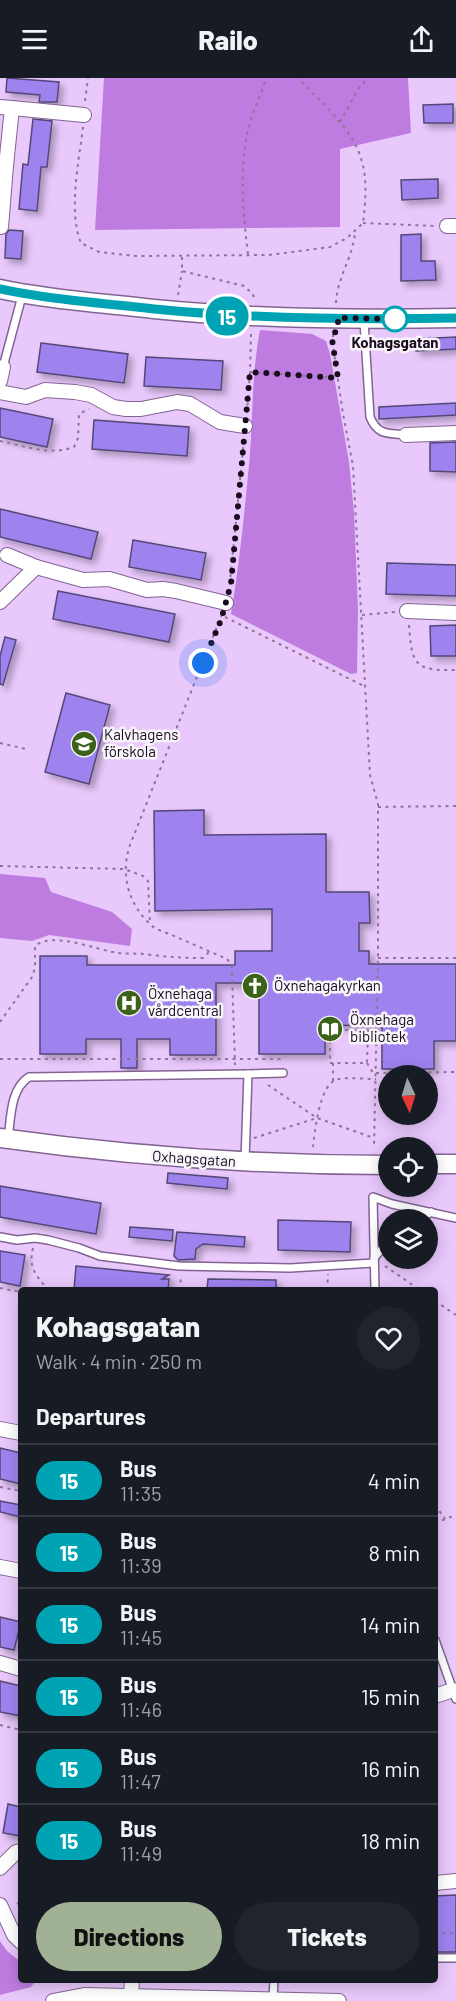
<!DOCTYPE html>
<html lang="en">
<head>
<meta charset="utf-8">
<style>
	:root { --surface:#171b24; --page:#20242c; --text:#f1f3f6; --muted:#9ea1a6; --line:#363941; --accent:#a0b293 }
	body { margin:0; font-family:Barlow,sans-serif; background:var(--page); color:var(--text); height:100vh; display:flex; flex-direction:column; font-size:22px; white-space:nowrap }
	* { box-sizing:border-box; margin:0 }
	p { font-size:20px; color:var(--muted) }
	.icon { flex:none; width:33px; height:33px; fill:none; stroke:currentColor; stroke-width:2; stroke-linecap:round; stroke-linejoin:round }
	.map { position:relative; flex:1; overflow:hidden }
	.side { position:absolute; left:18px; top:1209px; width:420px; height:696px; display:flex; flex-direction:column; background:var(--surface); border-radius:6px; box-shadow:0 3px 15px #0003 }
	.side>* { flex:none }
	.badge { padding:0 12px; border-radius:20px; font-size:21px; line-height:39px }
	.needle { width:39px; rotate:176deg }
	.controls { position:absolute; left:378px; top:987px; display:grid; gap:12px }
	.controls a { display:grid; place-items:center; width:60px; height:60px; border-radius:50%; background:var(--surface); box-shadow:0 3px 15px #0003; font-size:30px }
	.you { position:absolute; width:30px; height:30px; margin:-15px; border:4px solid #fff; border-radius:50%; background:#1a73e8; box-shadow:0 0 0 9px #1a73e833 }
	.map>.badge { position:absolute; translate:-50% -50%; box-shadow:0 0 0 3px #fff }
	h2 { padding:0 18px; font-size:22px; line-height:54px }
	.round { display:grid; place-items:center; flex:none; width:63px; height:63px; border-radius:32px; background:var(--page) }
	.summary { display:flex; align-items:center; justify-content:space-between; height:102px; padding:0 18px }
	h1 { font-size:28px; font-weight:800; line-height:45px }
	.button { display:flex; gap:12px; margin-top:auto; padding:12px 18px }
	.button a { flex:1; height:69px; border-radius:36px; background:var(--accent); color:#111; font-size:24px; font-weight:800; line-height:69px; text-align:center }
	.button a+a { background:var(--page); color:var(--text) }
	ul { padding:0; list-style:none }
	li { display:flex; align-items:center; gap:18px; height:72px; padding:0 18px; border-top:2px solid var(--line) }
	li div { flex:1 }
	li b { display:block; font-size:22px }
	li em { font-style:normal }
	li .badge { min-width:66px; font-weight:700; text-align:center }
	header { display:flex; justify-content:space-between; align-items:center; height:78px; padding:0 18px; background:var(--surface); font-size:27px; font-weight:800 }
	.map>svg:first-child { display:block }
	.forest { fill:#be7ce0 }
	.building { fill:#9e83ef; stroke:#534878; stroke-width:1.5; filter:url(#shadow) }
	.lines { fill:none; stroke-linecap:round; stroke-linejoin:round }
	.service-casing { stroke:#826493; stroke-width:10 }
	.minor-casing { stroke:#826493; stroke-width:16 }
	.tertiary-casing { stroke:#826493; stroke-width:21 }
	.path { stroke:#8d759a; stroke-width:2; stroke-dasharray:3 4.5; stroke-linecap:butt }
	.service { stroke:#fff; stroke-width:7 }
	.minor { stroke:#fff; stroke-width:14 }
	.tertiary { stroke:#fff; stroke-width:18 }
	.line-casing { stroke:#fff; stroke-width:14 }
	.line { stroke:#00a3b4; stroke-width:9 }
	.walk { stroke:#180c1e; stroke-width:6; stroke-dasharray:0 10.8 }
	.stop-dot { fill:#fff; stroke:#00a3b4; stroke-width:3 }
	.labels { text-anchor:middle; stroke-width:5; stroke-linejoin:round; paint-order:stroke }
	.stop-label { font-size:15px; font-weight:bold; fill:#180c1e; stroke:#f9f6fb }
	.poi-label { font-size:15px; fill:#180c1e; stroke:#f9f6fb; text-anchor:start }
	.street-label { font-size:15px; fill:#180c1e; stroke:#f9f6fb }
</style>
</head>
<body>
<header><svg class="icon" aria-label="menu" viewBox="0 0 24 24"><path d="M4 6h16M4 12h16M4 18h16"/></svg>Railo<svg class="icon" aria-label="share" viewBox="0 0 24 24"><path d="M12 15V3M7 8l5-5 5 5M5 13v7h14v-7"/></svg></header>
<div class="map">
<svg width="456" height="1923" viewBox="0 0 456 1923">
	<defs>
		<filter id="shadow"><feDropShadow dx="4.5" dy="4.5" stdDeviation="3" flood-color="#0004"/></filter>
	</defs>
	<rect width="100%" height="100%" fill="#e9c8fc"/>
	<g class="forest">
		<polygon points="104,0 408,0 411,55 340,71 340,149 95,152"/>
		<path d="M 260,252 L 312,256 L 326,263 L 330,276 L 349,384 L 354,434 L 358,532 L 357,595 L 351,596 L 231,536 C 240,483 245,429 250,376 C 253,335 252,293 260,252 Z"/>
		<polygon points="0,796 45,800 51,814 112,834 132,851 130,868 49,857 32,863 0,860"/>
		<polygon points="0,1863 7,1873 21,1884 21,1902 36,1902 31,1909 0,1917"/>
	</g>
	<g class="building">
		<polygon points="7,0 59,4 57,24 39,24 40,17 6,14"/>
		<polygon points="453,26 453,45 424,45 423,27"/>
		<polygon points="33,41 52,43 47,89 41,89 37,133 19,131 23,86 28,87"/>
		<polygon points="438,101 438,120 402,122 401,102"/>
		<polygon points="9,152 23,153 21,181 5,180 6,156"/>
		<polygon points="421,156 421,183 435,183 436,202 401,203 401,157"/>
		<polygon points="456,259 456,271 416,273 415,261"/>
		<polygon points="41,265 128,276 124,305 37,294"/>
		<polygon points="146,279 223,283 221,312 144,308"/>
		<polygon points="456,325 456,337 379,341 379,329"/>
		<polygon points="0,330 53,341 47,369 0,359"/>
		<polygon points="94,342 189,349 187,378 92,371"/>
		<polygon points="456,364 456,394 430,393 430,365"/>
		<polygon points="0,431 98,454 91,481 0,459"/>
		<polygon points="133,462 206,475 201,502 129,489"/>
		<polygon points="387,485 456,487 456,518 386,516"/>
		<polygon points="58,513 175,536 169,564 53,541"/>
		<polygon points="456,547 456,578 431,578 430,548"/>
		<polygon points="5,559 16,562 3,607 0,606 0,578"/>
		<polygon points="66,615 110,627 89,706 45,694"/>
		<polygon points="204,732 204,757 326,756 326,814 369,814 370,845 359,845 359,873 369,873 369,886 456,886 456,963 434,963 434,991 382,991 382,948 325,947 325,976 259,976 259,905 216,905 216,977 170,977 170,961 137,961 137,990 121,990 121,961 86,961 86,976 40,976 40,878 87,878 87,887 235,887 235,873 272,873 272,831 155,833 154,733"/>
		<polygon points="168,1095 228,1100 227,1111 167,1105"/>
		<polygon points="0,1108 101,1125 96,1156 0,1139"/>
		<polygon points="278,1142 351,1144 350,1174 278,1172"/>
		<polygon points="130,1149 173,1152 172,1163 129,1159"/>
		<polygon points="177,1154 245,1159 244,1169 203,1166 196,1171 195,1181 178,1182 174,1178"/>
		<polygon points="0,1173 25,1177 20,1208 0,1204"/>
		<polygon points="76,1188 169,1197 162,1201 169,1201 168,1212 74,1212"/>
		<polygon points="208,1201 276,1202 276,1212 207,1212"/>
		<polygon points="0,1370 21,1375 21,1406 0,1401"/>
		<polygon points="0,1423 21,1427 21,1439 0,1434"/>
		<polygon points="0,1539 21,1544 14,1572 0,1569"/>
		<polygon points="0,1603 21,1608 21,1638 0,1634"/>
		<polygon points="8,1726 21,1729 21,1758 3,1755"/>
		<polygon points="456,1817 456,1874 435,1874 435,1818"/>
	</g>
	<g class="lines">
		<g class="service-casing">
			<g id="service">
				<path d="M 364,243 L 370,339 C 378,358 388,355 406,357"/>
				<polyline points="3,289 22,218"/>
				<polyline points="248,996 283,995"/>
				<path d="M 8,1061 C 11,1040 10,1011 29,999 L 248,996 L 245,1082"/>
				<polyline points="420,1142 431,1134"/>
				<polyline points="0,1159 17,1162 35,1160 48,1162 79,1170 100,1178 179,1188 290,1190 374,1185"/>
				<polyline points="374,1180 388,1164"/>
				<polyline points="375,1212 373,1119 392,1126 456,1140"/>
				<polyline points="435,1562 456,1621"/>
				<polyline points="435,1880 456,1880"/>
				<polyline points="273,1921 274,1902"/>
			</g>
		</g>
		<g class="minor-casing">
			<g id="minor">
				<polyline points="0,29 12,30 6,88 0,86"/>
				<polyline points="12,30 84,37"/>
				<polyline points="447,148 456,148"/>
				<polyline points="1,149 6,88"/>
				<polyline points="0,303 3,289"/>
				<polyline points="0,314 26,319 45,312 75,314 91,317 113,329 126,331 141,331 177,324 190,326 220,344 245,348"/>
				<polyline points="406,357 456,355"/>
				<polyline points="7,477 36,489"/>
				<polyline points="0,524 36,489 83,502 109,501 147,512 163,511 176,513 226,525"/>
				<polyline points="407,533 456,535"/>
				<polyline points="0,1351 21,1355"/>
				<polyline points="0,1489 21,1493"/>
				<polyline points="0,1585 21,1591"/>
				<polyline points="435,1618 453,1612"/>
				<polyline points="0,1790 16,1774 21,1773"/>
				<polyline points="435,1805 456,1803"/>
				<polyline points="0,1827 14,1857 21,1864"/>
				<polyline points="131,1918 132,1902"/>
				<polyline points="53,1923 84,1917 339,1923"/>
			</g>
		</g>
		<g class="tertiary-casing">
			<g id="tertiary">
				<path d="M 0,211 C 51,222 103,225 154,231 C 255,241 355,242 456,240"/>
				<path d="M 0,1060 C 129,1078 258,1087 388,1087"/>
				<polyline points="428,1086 456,1086"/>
			</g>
		</g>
		<g class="path">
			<polyline points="85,23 88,0"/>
			<polyline points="340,44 359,10 368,0"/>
			<path d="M 83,49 C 79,83 68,133 81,165 L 99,174 L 136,178 L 269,177 L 330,169 L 347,160 L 363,145 C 369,96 366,71 331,34 C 321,22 308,12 299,0"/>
			<polyline points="363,145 435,148"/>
			<path d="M 248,176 C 243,135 239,94 248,52 C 252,35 261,17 266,0"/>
			<polyline points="182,179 182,193 244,208 253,216 254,221"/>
			<polyline points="178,217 182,193"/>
			<path d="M 336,225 C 337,199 354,178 355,153"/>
			<polyline points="251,256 250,294 338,300"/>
			<polyline points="333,256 333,268 343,336 353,388 370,697 378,726 378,880 374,1070"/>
			<polyline points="247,335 250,294"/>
			<path d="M 0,363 C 24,368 51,378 74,369 L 78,360 L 79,336 L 89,331"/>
			<polyline points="229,514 244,361"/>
			<path d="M 222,536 L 130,767 C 120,796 128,826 151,847 C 156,852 165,854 172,857 C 190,865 209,873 227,881 L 232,888 L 232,895 L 235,987"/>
			<polyline points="362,537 395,534"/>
			<polyline points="225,539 364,608"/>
			<path d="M 409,547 C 412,587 414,593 456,592"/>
			<polyline points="0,665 26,671"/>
			<polyline points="378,729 456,728"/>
			<polyline points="0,788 124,791 143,798 148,803 150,846"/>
			<polyline points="378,880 456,880"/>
			<path d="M 0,944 L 32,899 L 35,890 L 35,868 C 53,853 97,872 118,875 C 129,876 140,875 151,877 C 169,879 185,880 203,880 L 210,873"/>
			<polygon points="330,952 368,952 367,985 330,985"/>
			<polyline points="0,981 282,981"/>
			<polyline points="333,985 333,1003"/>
			<polyline points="367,985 375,998"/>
			<polyline points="376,995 456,994"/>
			<polyline points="268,1007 317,1040 374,1060"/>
			<polyline points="254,1060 317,1040"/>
			<path d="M 313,1069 C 315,1054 319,1005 338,1001 C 349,999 364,1001 376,1001"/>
			<path d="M 33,1170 C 28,1190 36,1197 48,1212"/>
			<polyline points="385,1188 420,1212"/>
			<polyline points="0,1210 21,1214"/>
			<polyline points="180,1212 181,1197"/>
			<polyline points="327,1212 328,1196"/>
			<polyline points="435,1223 456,1237"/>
			<polyline points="0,1409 21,1413"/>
			<polyline points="435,1427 445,1441"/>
			<polyline points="435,1445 456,1437"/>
			<polyline points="0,1647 21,1652"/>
			<polyline points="17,1825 21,1827"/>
			<polyline points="435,1855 456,1855"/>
		</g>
		<use href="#service" class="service"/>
		<use href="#minor" class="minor"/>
		<use href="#tertiary" class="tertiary"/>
	</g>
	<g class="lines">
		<g class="line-casing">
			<path id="line" d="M 0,211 C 51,222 103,225 154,231 C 255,241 355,242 456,240"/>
		</g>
		<use href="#line" class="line"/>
		<polyline class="walk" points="203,585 221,542 231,506 250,294 338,300 332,261 338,248 338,240 395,241"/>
	</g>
	<defs>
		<g id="school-disc" transform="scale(1.35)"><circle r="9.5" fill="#3c621a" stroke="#f9f6fb"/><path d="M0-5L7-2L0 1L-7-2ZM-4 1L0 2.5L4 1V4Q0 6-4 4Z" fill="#fff"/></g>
		<g id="church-disc" transform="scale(1.35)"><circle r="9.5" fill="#3c621a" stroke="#f9f6fb"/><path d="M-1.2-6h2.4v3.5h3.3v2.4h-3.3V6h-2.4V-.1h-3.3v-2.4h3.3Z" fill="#fff"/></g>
		<g id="hospital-disc" transform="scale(1.35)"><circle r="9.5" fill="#3c621a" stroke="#f9f6fb"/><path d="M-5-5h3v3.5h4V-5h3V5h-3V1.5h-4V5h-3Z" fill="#fff"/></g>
		<g id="library-disc" transform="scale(1.35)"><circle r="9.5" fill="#3c621a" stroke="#f9f6fb"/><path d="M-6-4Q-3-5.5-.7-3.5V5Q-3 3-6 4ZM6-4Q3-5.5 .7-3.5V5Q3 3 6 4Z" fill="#fff"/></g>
	</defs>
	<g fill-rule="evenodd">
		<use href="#school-disc" x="84" y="666"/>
		<use href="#church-disc" x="255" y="908"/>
		<use href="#hospital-disc" x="129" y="925"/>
		<use href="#library-disc" x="330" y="951"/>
	</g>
	<circle class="stop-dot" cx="395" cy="241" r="12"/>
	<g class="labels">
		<g class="stop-label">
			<text x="395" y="270">Kohagsgatan</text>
		</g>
		<g class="poi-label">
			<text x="104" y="662">Kalvhagens<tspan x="104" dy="17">förskola</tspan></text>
			<text x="274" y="913">Öxnehagakyrkan</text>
			<text x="148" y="921">Öxnehaga<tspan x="148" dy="17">vårdcentral</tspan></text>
			<text x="350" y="947">Öxnehaga<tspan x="350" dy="17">bibliotek</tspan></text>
		</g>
		<g class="street-label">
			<text transform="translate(194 1081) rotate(4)" y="5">Oxhagsgatan</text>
		</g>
	</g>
</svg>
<div class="controls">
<a><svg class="needle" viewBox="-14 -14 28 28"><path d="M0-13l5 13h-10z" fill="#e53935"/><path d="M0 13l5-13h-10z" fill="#9ea1a6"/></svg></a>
<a><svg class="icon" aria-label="locate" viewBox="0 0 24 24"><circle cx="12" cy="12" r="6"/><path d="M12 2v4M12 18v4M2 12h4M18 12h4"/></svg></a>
<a><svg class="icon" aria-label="layers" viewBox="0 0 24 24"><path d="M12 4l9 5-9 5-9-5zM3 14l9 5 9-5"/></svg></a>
</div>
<div class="you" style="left:203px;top:585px"></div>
<b class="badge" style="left:227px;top:238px;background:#00a3b4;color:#fff">15</b>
<section class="side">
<div class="summary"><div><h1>Kohagsgatan</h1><p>Walk · 4 min · 250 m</p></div><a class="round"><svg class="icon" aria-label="heart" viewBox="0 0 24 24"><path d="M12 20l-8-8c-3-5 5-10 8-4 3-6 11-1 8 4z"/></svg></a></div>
<h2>Departures</h2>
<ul>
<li><span class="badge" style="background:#00a3b4;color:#fff">15</span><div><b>Bus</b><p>11:35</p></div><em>4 min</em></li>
<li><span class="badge" style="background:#00a3b4;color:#fff">15</span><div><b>Bus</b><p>11:39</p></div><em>8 min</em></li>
<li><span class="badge" style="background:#00a3b4;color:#fff">15</span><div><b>Bus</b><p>11:45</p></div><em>14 min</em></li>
<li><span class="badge" style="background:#00a3b4;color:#fff">15</span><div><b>Bus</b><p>11:46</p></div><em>15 min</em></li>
<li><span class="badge" style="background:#00a3b4;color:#fff">15</span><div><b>Bus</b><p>11:47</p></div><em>16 min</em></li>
<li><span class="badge" style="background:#00a3b4;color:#fff">15</span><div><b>Bus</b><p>11:49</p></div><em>18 min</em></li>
</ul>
<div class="button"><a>Directions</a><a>Tickets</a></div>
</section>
</div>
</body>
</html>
